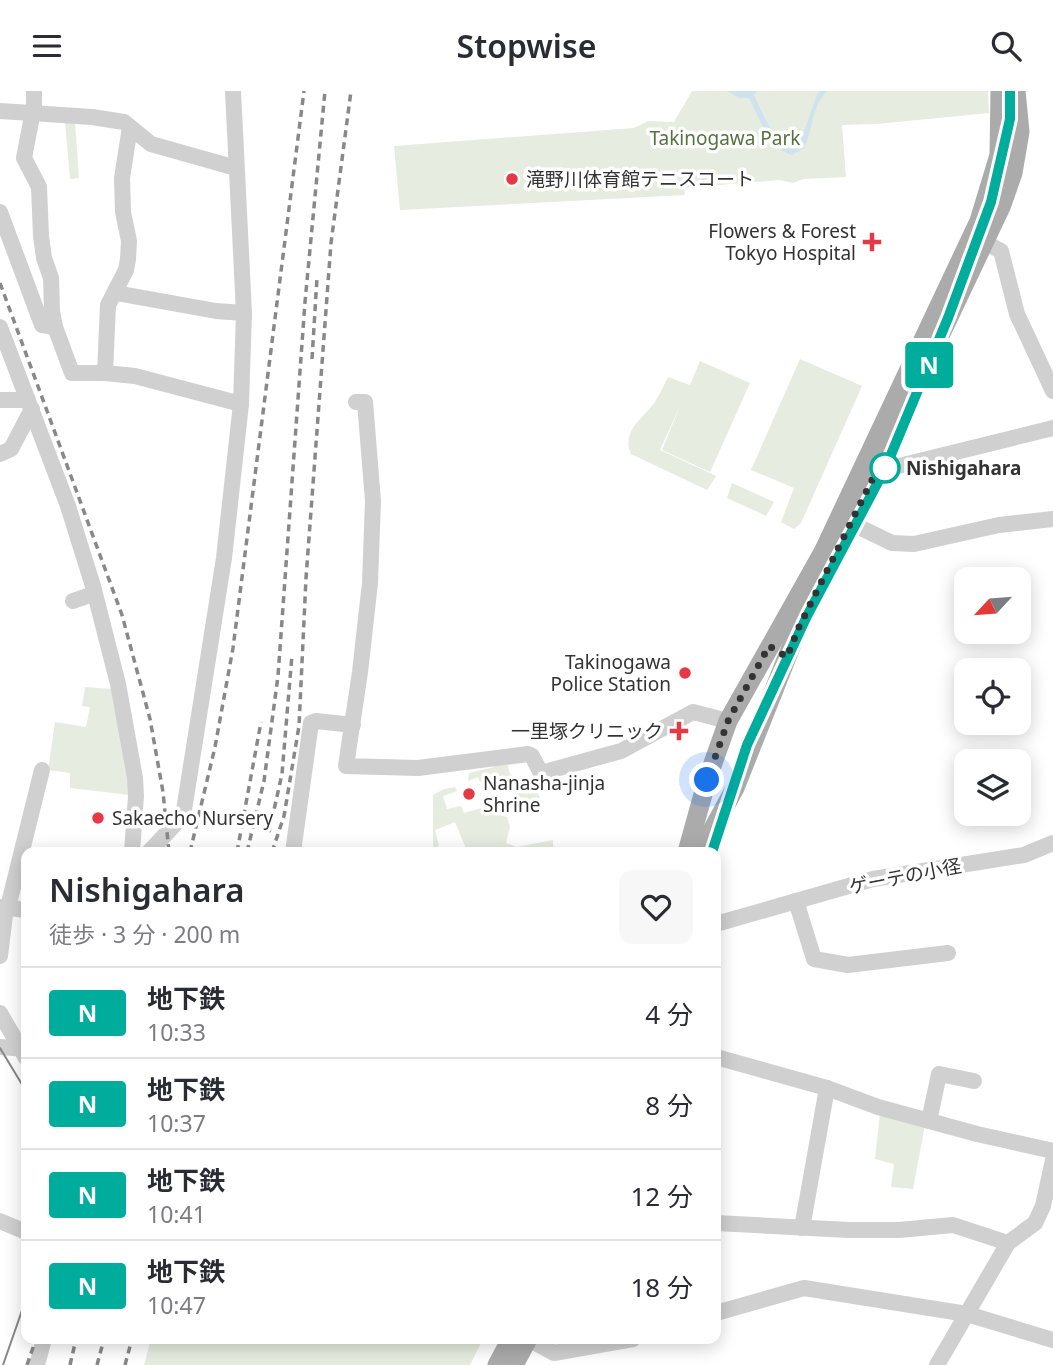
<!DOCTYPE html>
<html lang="ja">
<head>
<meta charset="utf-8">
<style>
	:root { --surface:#fff; --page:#f7f7f7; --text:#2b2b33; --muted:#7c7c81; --line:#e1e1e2 }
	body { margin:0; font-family:"Noto Sans","Noto Sans JP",sans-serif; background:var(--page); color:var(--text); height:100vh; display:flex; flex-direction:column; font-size:26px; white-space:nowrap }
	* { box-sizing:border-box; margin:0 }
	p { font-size:23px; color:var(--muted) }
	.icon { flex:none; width:38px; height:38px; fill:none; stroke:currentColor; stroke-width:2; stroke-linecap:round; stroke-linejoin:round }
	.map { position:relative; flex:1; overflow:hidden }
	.side { position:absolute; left:21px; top:756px; width:700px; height:497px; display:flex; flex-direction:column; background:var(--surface); border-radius:14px; box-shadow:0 4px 18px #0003 }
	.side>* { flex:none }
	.badge { padding:0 14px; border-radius:5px; font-size:24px; line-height:46px }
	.needle { width:46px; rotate:244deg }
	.buttons { position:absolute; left:954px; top:476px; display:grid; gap:14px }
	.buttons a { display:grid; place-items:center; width:77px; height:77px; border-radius:14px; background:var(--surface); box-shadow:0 4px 18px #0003; font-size:35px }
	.you { position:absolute; width:35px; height:35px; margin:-18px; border:5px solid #fff; border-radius:50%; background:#1a73e8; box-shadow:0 0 0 10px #1a73e833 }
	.map>.badge { position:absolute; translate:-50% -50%; box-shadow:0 0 0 4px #fff }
	.round { display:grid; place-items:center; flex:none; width:74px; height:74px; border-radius:14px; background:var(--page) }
	.headline { display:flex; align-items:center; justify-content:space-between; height:119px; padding:0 28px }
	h1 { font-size:33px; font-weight:600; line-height:52px }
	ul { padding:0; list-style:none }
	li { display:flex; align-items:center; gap:21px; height:91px; padding:0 28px; border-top:2px solid var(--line) }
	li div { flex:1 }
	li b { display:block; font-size:26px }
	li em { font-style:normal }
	li .badge { min-width:77px; font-weight:700; text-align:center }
	header { display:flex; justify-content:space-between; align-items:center; height:91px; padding:0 28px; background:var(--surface); font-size:32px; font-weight:600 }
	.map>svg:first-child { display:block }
	.green { fill:#e6ecdf }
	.water { fill:#cfe2ee }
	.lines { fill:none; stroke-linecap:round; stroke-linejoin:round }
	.minor { stroke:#d0d0d0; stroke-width:16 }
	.major { stroke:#ababab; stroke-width:19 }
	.tram { stroke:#888; stroke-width:2 }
	.rail { stroke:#888; stroke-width:3.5; stroke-dasharray:7 5; stroke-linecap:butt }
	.line-casing { stroke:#fff; stroke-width:16 }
	.line { stroke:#00ac9b; stroke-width:10 }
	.walk { stroke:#333; stroke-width:7; stroke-dasharray:0 12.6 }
	.poi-dot { fill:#e63946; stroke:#fff; stroke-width:2.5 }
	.stop-dot { fill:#fff; stroke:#00ac9b; stroke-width:3.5 }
	.labels { text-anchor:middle; stroke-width:7; stroke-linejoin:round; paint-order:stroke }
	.park-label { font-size:19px; fill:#56703f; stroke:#fff }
	.poi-label { font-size:19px; fill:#333; stroke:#fff; text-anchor:start }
	.stop-label { font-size:19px; font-weight:bold; fill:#333; stroke:#fff; text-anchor:start }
	.street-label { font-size:19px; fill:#333; stroke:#fff }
</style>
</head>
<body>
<header><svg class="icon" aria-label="menu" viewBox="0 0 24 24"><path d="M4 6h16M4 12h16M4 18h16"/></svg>Stopwise<svg class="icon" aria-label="search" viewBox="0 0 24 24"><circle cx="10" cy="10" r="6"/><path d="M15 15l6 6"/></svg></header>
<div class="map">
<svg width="1053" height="1274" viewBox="0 0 1053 1274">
	<rect width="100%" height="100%" fill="#fff"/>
	<g class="green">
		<polygon points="692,0 988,0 989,22 876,33 842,34 846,86 803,88 793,92 780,89 684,97 685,104 400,119 394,55 634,37 648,30 674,31"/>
		<polygon points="65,31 75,31 79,87 70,88"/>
		<polygon points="800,268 862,295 801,432 794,438 781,431 794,397 751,379"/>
		<path d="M 700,270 L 750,292 L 710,381 L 662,359 L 681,313 L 660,359 L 716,385 L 707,399 L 631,363 C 621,339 644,327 655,311 C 660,303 664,294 668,286 L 690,294 Z"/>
		<polygon points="732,392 774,411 766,425 727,407"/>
		<polygon points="85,596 112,598 130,704 70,697 70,682 48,679 55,631 86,636 90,616 82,615"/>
		<polygon points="528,666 523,672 508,674 510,683 517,688 521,685 526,694 533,693 540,707 524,712 516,707 515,693 510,688 505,693 484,690 480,691 478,686 468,690 469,682 494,676 495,670"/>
		<polygon points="455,696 457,700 443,705 447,718 461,715 464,722 488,715 493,722 507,726 510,736 506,752 517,756 553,749 553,756 536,761 467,760 455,731 435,739 439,755 433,757 433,704 444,698"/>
		<polygon points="880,1022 925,1034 913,1098 891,1096 894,1073 875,1068"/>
		<polygon points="151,1248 483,1248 470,1274 144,1274"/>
	</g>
	<path class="water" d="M 727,0 L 757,0 L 754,4 C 763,22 770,46 790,55 L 795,54 L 800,43 L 804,41 L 817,3 L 820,0 L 827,0 C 812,14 813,39 804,57 L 792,64 C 769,58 759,26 749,7 L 739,7 Z"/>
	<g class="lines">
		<g class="minor">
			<polyline points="34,0 34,15 24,67 39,96 41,145 44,167 51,187 52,220 55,236 72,282 105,282 135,285 241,313"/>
			<polyline points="0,20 92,26 124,31 151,53 229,75 236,75"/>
			<polyline points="0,121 42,234 55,236"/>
			<polyline points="984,151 1001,160 1017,223 1053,300"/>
			<polyline points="116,202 216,220 244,222"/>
			<polyline points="0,236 68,415 93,495 118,593 135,687 136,705 132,761"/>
			<polyline points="105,282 108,214 126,179 128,168 129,150 123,121 122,87 130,36"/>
			<polyline points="0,309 28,309"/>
			<polyline points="356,311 365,311 373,410 370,492 360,581 346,675 418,677 528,663 532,665 541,682 621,660 693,621 728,630"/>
			<polyline points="0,363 11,358 32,318"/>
			<polyline points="880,373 899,375 1053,337"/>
			<polyline points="851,432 892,452 914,453 999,434 1053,428"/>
			<polyline points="73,510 93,503"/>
			<polyline points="149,761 181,727 184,719 224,467 241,313 244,222 233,0"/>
			<polyline points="293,761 311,632 316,630 353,634"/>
			<polyline points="796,810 814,868 848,874 948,862"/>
			<polyline points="0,816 26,819"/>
			<polyline points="8,816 42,679"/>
			<polyline points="716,833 873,788 1024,764 1053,752"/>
			<polyline points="0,865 6,816"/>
			<polyline points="0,922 26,967"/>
			<polyline points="0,956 26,958"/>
			<polyline points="716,966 827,997 878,1016 977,1043 1053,1060"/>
			<polyline points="929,1030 939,983 974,990"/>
			<polyline points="0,1130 26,1141"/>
			<polyline points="716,1132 849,1139 899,1139 953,1134 1008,1152"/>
			<polyline points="802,1137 827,997"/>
			<polyline points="716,1222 804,1197 967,1223 1053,1249"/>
			<polyline points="528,1248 554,1262 633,1248"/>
			<polyline points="37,1274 44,1248"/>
			<polyline points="937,1274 1008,1152 1035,1132 1043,1115 1053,1069"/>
		</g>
		<g class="major">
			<polyline points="850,435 1001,116 1013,82 1020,41 1016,0"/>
			<polyline points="687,761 707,689 728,630 823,461 979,130 999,64 1000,0"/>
			<polyline points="705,761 709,745 735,697 799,536 832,471"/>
			<polyline points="497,1274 511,1248"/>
			<polyline points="514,1274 528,1248"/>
		</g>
		<g class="tram">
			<polyline points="0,957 26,1000"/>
			<polyline points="3,1274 26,1208"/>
		</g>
		<g class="rail">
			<polyline points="0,192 122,524 150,628 163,701 169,761"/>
			<polyline points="312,268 317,187"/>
			<polyline points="269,741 282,683 292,564"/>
			<polyline points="190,761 215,656 233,557 304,0"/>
			<polyline points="237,761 261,631"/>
			<polyline points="247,761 264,690 278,585 305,211 325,0"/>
			<polyline points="272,761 284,725 299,635 306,487 331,152 351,0"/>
			<polyline points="27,1274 36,1248"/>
			<polyline points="70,1274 76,1248"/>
			<polyline points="97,1274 104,1248"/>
			<polyline points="125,1274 132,1248"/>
		</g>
	</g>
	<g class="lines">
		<g class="line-casing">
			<polyline id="line" points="712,761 747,654 807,525 885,378 948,227 991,111 1010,28 1010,0"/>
		</g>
		<use href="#line" class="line"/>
		<polyline class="walk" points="707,689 728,630 769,555 787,566 799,536 880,373 885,377"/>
	</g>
	<g class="poi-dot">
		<circle cx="512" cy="88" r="7"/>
		<path d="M868.5 140.5h7v7h7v7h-7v7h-7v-7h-7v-7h7z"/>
		<circle cx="685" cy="582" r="7"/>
		<path d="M675.5 629.5h7v7h7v7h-7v7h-7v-7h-7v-7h7z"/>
		<circle cx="469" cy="703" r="7"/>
		<circle cx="98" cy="727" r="7"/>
	</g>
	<circle class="stop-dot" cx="885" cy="377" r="14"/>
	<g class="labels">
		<g class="park-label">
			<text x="725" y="54">Takinogawa Park</text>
		</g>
		<g class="poi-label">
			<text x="526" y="95">滝野川体育館テニスコート</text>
			<text x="856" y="147" text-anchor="end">Flowers &amp; Forest<tspan x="856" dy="22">Tokyo Hospital</tspan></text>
			<text x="671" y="578" text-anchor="end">Takinogawa<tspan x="671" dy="22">Police Station</tspan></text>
			<text x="663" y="647" text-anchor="end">一里塚クリニック</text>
			<text x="483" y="699">Nanasha-jinja<tspan x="483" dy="22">Shrine</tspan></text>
			<text x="112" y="734">Sakaecho Nursery</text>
		</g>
		<g class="stop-label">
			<text x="906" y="384">Nishigahara</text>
		</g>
		<g class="street-label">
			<text transform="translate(905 785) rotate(-11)" y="7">ゲーテの小径</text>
		</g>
	</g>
</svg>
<div class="buttons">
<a><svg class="needle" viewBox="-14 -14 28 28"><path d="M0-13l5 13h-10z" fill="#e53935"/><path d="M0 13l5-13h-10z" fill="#7c7c81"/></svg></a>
<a><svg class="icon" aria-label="locate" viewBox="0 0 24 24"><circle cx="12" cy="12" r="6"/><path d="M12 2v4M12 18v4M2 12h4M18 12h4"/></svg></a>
<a><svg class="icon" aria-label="layers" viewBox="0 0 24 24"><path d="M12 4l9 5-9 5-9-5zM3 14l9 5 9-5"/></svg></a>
</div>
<div class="you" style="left:707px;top:689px"></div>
<b class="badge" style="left:929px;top:274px;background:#00ac9b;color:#fff">N</b>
<section class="side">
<div class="headline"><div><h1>Nishigahara</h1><p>徒歩 · 3 分 · 200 m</p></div><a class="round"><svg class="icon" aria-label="heart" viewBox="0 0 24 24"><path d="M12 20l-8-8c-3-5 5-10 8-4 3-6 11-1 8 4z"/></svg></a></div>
<ul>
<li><span class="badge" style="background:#00ac9b;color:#fff">N</span><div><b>地下鉄</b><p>10:33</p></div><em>4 分</em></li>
<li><span class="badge" style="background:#00ac9b;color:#fff">N</span><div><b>地下鉄</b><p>10:37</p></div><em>8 分</em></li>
<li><span class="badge" style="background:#00ac9b;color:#fff">N</span><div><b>地下鉄</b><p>10:41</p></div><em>12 分</em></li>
<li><span class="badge" style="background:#00ac9b;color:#fff">N</span><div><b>地下鉄</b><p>10:47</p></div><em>18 分</em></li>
</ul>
</section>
</div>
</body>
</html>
